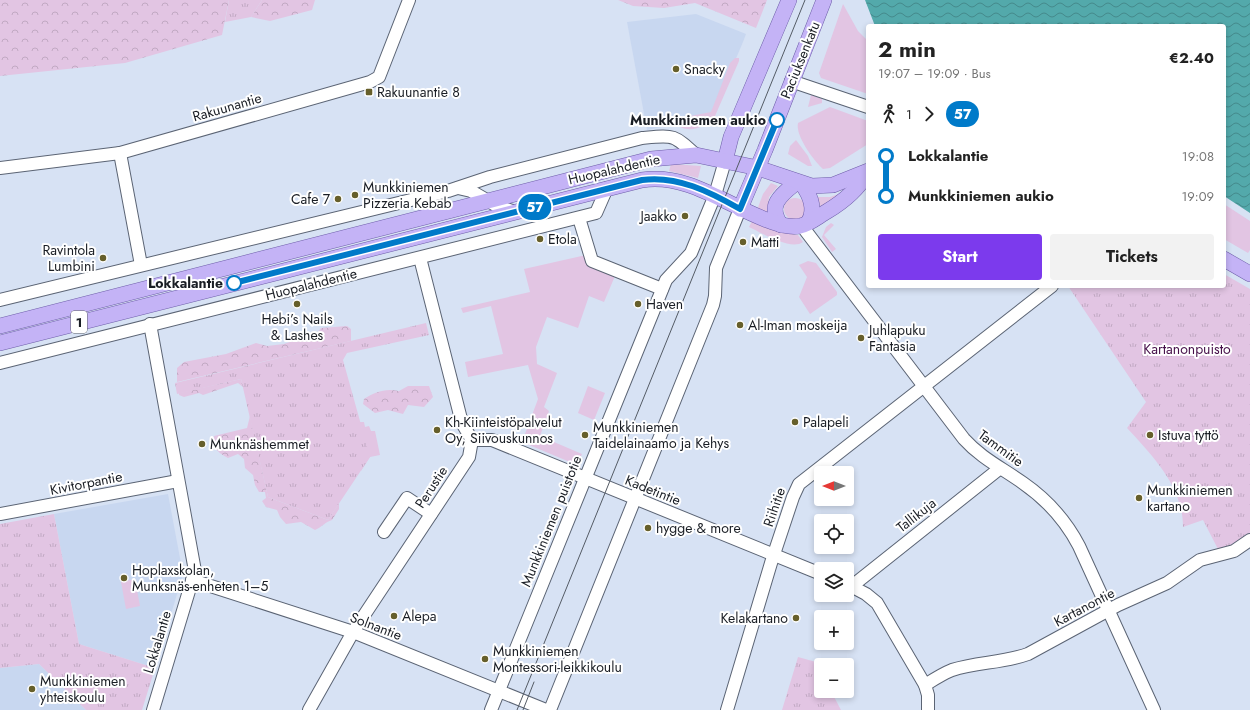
<!DOCTYPE html>
<html lang="en">
<head>
<meta charset="utf-8">
<style>
	:root { --surface:#fff; --page:#f2f2f2; --text:#222; --muted:#767676; --accent:#7c3aed }
	body { margin:0; font-family:Jost,sans-serif; background:var(--page); color:var(--text); height:100vh; display:flex; flex-direction:column; font-size:15px; white-space:nowrap }
	* { box-sizing:border-box; margin:0 }
	p { font-size:13px; color:var(--muted) }
	.icon { flex:none; width:22px; height:22px; fill:none; stroke:currentColor; stroke-width:2; stroke-linecap:round; stroke-linejoin:round }
	.map { position:relative; flex:1; overflow:hidden }
	.drawer { position:absolute; left:866px; top:24px; width:360px; height:264px; display:flex; flex-direction:column; background:var(--surface); border-radius:4px; box-shadow:0 2px 6px #0003 }
	.drawer>* { flex:none }
	.badge { padding:0 8px; border-radius:13px; font-size:14px; line-height:26px }
	.needle { width:26px; rotate:270deg }
	.fabs { position:absolute; left:814px; top:466px; display:grid; gap:8px }
	.fabs a { display:grid; place-items:center; width:40px; height:40px; border-radius:4px; background:var(--surface); box-shadow:0 2px 6px #0003; font-size:20px }
	.map>.badge { position:absolute; translate:-50% -50%; box-shadow:0 0 0 2px #fff }
	.legs { display:flex; align-items:center; gap:6px; height:44px; padding:0 12px; font-size:13px }
	.legs p { margin-inline-start:auto }
	.head { display:flex; align-items:center; justify-content:space-between; height:68px; padding:0 12px }
	h1 { font-size:22px; font-weight:700; line-height:30px }
	.primary-button { display:flex; gap:8px; margin-top:auto; padding:8px 12px }
	.primary-button a { flex:1; height:46px; border-radius:4px; background:var(--accent); color:#fff; font-size:16px; font-weight:700; line-height:46px; text-align:center }
	.primary-button a+a { background:var(--page); color:var(--text) }
	ul { padding:0 12px; list-style:none }
	li { display:flex; align-items:center; gap:14px; height:40px; font-size:15px }
	li i { display:grid; place-items:center; width:6px; height:100%; margin:0 5px; background:currentColor }
	li i::after { content:''; width:10px; height:10px; margin:-5px; border:3px solid; border-radius:50%; background:var(--surface) }
	li p { margin-inline-start:auto }
	li:first-child i { background:linear-gradient(#0000 50%,currentColor 0) }
	li:last-child i { background:linear-gradient(currentColor 50%,#0000 0) }
	.map>svg:first-child { display:block }
	.built { fill:#c8d7f0 }
	.green { fill:#e2c5e3 }
	.forest { fill:url(#forest-crowns) }
	.park { fill:url(#park-tufts) }
	.water { fill:url(#water-waves) }
	.lines { fill:none; stroke-linecap:round; stroke-linejoin:round }
	.minor-casing { stroke:#5b6474; stroke-width:14 }
	.major-casing { stroke:#6e5ea9; stroke-width:16 }
	.minor { stroke:#fff; stroke-width:12 }
	.major { stroke:#c4b3f6; stroke-width:15 }
	.tram { stroke:#545b65; stroke-width:1 }
	.line-1-casing { stroke:#fff; stroke-width:9 }
	.line-1 { stroke:#007ac9; stroke-width:6 }
	.poi-dot { fill:#665f2b; stroke:#fff; stroke-width:1.5 }
	.stop-1-dot { fill:#fff; stroke:#007ac9; stroke-width:2 }
	.labels { text-anchor:middle; stroke-width:4; stroke-linejoin:round; paint-order:stroke }
	.shield { fill:#fff; stroke:#5e6166; stroke-width:1 }
	.shield-label { font-size:13px; font-weight:bold; fill:#191d24 }
	.street-label { font-size:14px; fill:#191d24; stroke:#fff }
	.poi-label { font-size:14px; fill:#191d24; stroke:#fff; text-anchor:start }
	.stop-label { font-size:14px; font-weight:bold; fill:#191d24; stroke:#fff; text-anchor:end }
	.park-label { font-size:14px; fill:#450f49; stroke:#fff }
</style>
</head>
<body>
<div class="map">
<svg width="1250" height="710" viewBox="0 0 1250 710">
	<defs>
		<pattern id="forest-crowns" width="20" height="18" patternUnits="userSpaceOnUse"><rect width="20" height="18" fill="#e2c5e3"/><path d="M2 6a3 3 0 1 1 6 0M12 15a3 3 0 1 1 6 0" fill="none" stroke="#c1a9c3"/></pattern>
		<pattern id="park-tufts" width="24" height="20" patternUnits="userSpaceOnUse"><rect width="24" height="20" fill="#e2c5e3"/><path d="M3 7l-1-3M5 7V3M7 7l1-3M15 17l-1-3M17 17v-4M19 17l1-3" fill="none" stroke="#c1a9c3"/></pattern>
		<pattern id="water-waves" width="16" height="10" patternUnits="userSpaceOnUse"><rect width="16" height="10" fill="#53a9ab"/><path d="M0 5q4-4 8 0t8 0" fill="none" stroke="#44898b"/></pattern>
	</defs>
	<rect width="100%" height="100%" fill="#d7e2f4"/>
	<g class="built">
		<polygon points="696,14 746,34 743,42 711,117 647,130 627,22"/>
		<polygon points="168,494 183,574 155,668 79,644 54,514"/>
		<polygon points="39,664 86,710 0,710 0,668"/>
	</g>
	<g class="green">
		<polygon points="843,4 858,31 868,41 868,94 821,78 819,73"/>
		<path d="M 735,58 L 739,58 L 739,61 L 715,116 C 706,126 693,133 680,127 L 678,121 L 680,118 L 711,112 L 730,63 Z"/>
		<polygon points="811,95 822,99 822,103 808,107"/>
		<path d="M 830,107 L 868,121 L 868,144 L 830,168 L 823,169 C 813,160 795,135 798,123 Z"/>
		<polygon points="796,140 808,156 812,166 808,166 788,154 790,146"/>
		<polygon points="671,164 701,166 698,178 669,171"/>
		<polygon points="771,183 778,186 769,197 767,213 757,210 763,194"/>
		<polygon points="842,193 821,208 817,197 830,197"/>
		<circle cx="795" cy="209" r="11"/>
		<polygon points="1224,204 1250,221 1250,250 1248,253 1224,239"/>
		<path d="M 752,221 L 781,232 L 798,235 L 803,242 C 791,251 762,233 749,227 Z"/>
		<polygon points="831,223 834,225 824,235 836,249 832,252 822,237 826,227"/>
		<polygon points="586,255 615,276 604,302 589,296 578,328 547,317 536,347 537,364 557,373 544,407 549,411 540,436 582,454 577,465 522,442 538,399 528,365 468,377 465,362 503,354 491,306 463,313 461,308 530,292 524,269"/>
		<polygon points="808,261 816,263 837,292 837,295 810,314 799,297 807,277 799,265"/>
		<polygon points="588,386 605,393 594,420 578,413"/>
		<polygon points="359,422 364,422 365,427 369,426 371,431 375,431 380,455 370,457 361,471 362,429"/>
		<polygon points="135,579 140,606 126,609 121,582"/>
	</g>
	<g class="forest">
		<polygon points="0,0 229,0 222,35 125,63 0,76"/>
		<polygon points="262,0 315,0 312,10 270,21 251,17"/>
		<polygon points="618,0 767,0 756,28 695,3 664,8 633,6"/>
		<polygon points="347,326 351,329 351,341 177,382 177,368 184,362 226,354 256,343 267,346 284,344 301,338 314,337 321,328"/>
		<polygon points="241,379 243,387 238,383 203,395 199,393 184,397 179,395 179,393"/>
		<path d="M 408,386 L 429,386 L 433,397 L 424,407 L 408,405 L 403,414 L 388,410 L 375,413 L 363,404 L 364,399 C 375,392 385,388 399,391 Z"/>
		<path d="M 250,416 L 268,497 L 328,520 L 339,503 L 339,509 L 332,520 C 325,522 322,527 315,530 L 301,522 L 286,524 L 280,517 L 277,510 L 266,507 L 262,501 L 266,498 L 265,492 L 259,492 L 255,485 L 253,475 L 245,468 L 244,459 L 238,454 L 228,458 C 218,453 212,448 214,436 L 247,428 Z"/>
	</g>
	<g class="park">
		<polygon points="229,0 262,0 251,17 225,22"/>
		<path d="M 1224,274 L 1250,289 L 1250,535 L 1219,551 L 1203,520 L 1183,527 C 1183,487 1153,456 1127,428 L 1146,402 L 1068,286 L 1224,286 Z"/>
		<polygon points="426,323 429,335 347,353 343,360 370,457 328,520 268,497 241,379 177,394 175,383"/>
		<polygon points="54,514 79,644 155,668 142,710 86,710 39,664 0,668 0,524"/>
		<polygon points="798,657 816,662 821,672 821,691 831,691 841,710 782,710"/>
	</g>
	<polygon class="water" points="865,0 1250,0 1250,213 1224,196 1224,26 875,26"/>
	<g class="lines">
		<g class="minor-casing">
			<g id="minor">
				<polyline points="791,81 868,107"/>
				<polyline points="120,153 141,265"/>
				<polyline points="0,168 120,153 370,82 379,77 409,0"/>
				<polyline points="458,188 471,191 497,206 515,212"/>
				<polyline points="579,218 592,261 662,289"/>
				<path d="M 802,226 L 964,439 C 981,458 1002,468 1023,483 C 1046,499 1066,521 1079,546 L 1154,710"/>
				<path d="M 0,300 L 448,191 L 490,177 L 642,138 C 674,135 673,134 696,155"/>
				<polyline points="150,324 195,571 153,710"/>
				<polyline points="0,363 596,213 607,188"/>
				<polyline points="472,440 492,440 821,574"/>
				<polyline points="0,514 178,481"/>
				<polyline points="384,532 407,498 431,514"/>
				<polyline points="192,580 353,632 546,710"/>
				<polyline points="847,584 866,594 877,603 925,685 928,695 928,710"/>
				<polyline points="852,586 999,469"/>
				<path d="M 925,685 C 933,680 942,674 952,670 C 977,662 1003,663 1028,654 L 1118,605 L 1167,583 L 1200,560 L 1234,551 L 1250,540"/>
				<polyline points="309,710 353,632 469,457 472,440 462,423 420,258"/>
				<polyline points="491,710 666,280 691,253 715,195 725,161"/>
				<polyline points="550,710 713,305 715,296 716,268 740,209"/>
				<polyline points="727,710 771,563 793,497 799,484 1052,286"/>
			</g>
		</g>
		<g class="major-casing">
			<g id="major">
				<polyline points="725,161 731,137 789,0"/>
				<path d="M 802,184 C 810,195 816,208 809,221"/>
				<polyline points="740,209 765,150 824,0"/>
				<path d="M 781,225 C 766,205 782,194 797,182"/>
				<polyline points="1224,259 1250,274"/>
				<polyline points="0,326 651,159 696,155 758,168 812,186 833,185 868,171"/>
				<path d="M 0,343 L 642,180 C 688,173 726,205 767,220 C 778,224 789,228 800,226 C 808,225 819,216 826,212 C 843,202 859,188 868,172"/>
			</g>
		</g>
		<use href="#minor" class="minor"/>
		<use href="#major" class="major"/>
		<g class="tram">
			<polyline points="517,710 805,0"/>
			<polyline points="523,710 534,682"/>
		</g>
	</g>
	<g class="lines">
		<g class="line-1-casing">
			<path id="line-1" d="M 234,283 L 642,180 C 677,175 710,192 740,209 L 777,120"/>
		</g>
		<use href="#line-1" class="line-1"/>
	</g>
	<g class="poi-dot">
		<circle cx="676" cy="69" r="4"/>
		<rect x="365" y="88" width="8" height="8" rx="2"/>
		<circle cx="355" cy="195" r="4"/>
		<circle cx="338" cy="199" r="4"/>
		<circle cx="685" cy="216" r="4"/>
		<circle cx="540" cy="239" r="4"/>
		<circle cx="743" cy="242" r="4"/>
		<circle cx="103" cy="258" r="4"/>
		<circle cx="297" cy="304" r="4"/>
		<circle cx="638" cy="304" r="4"/>
		<circle cx="740" cy="325" r="4"/>
		<circle cx="861" cy="338" r="4"/>
		<circle cx="795" cy="422" r="4"/>
		<circle cx="437" cy="430" r="4"/>
		<circle cx="585" cy="435" r="4"/>
		<circle cx="1150" cy="435" r="4"/>
		<circle cx="202" cy="444" r="4"/>
		<circle cx="1139" cy="498" r="4"/>
		<circle cx="648" cy="528" r="4"/>
		<circle cx="124" cy="578" r="4"/>
		<circle cx="394" cy="616" r="4"/>
		<circle cx="796" cy="618" r="4"/>
		<circle cx="485" cy="659" r="4"/>
		<circle cx="32" cy="689" r="4"/>
	</g>
	<g class="stop-1-dot">
		<circle cx="777" cy="120" r="7"/>
		<circle cx="234" cy="283" r="7"/>
	</g>
	<g class="labels">
		<rect class="shield" x="71" y="311" width="16" height="22" rx="3"/>
		<g class="shield-label">
			<text x="79" y="327">1</text>
		</g>
		<g class="street-label">
			<text transform="translate(800 60) rotate(-68)" y="5">Paciuksenkatu</text>
			<text transform="translate(227 107) rotate(-16)" y="5">Rakuunantie</text>
			<text transform="translate(614 169) rotate(-13)" y="5">Huopalahdentie</text>
			<text transform="translate(311 284) rotate(-14)" y="5">Huopalahdentie</text>
			<text transform="translate(1001 448) rotate(36)" y="5">Tammitie</text>
			<text transform="translate(86 483) rotate(-11)" y="5">Kivitorpantie</text>
			<text transform="translate(431 487) rotate(-57)" y="5">Perustie</text>
			<text transform="translate(653 490) rotate(22)" y="5">Kadetintie</text>
			<text transform="translate(774 507) rotate(-71)" y="5">Riihitie</text>
			<text transform="translate(916 515) rotate(-38)" y="5">Tallikuja</text>
			<text transform="translate(551 521) rotate(-68)" y="5">Munkkiniemen puistotie</text>
			<text transform="translate(1084 607) rotate(-28)" y="5">Kartanontie</text>
			<text transform="translate(376 626) rotate(21)" y="5">Solnantie</text>
			<text transform="translate(157 642) rotate(-73)" y="5">Lokkalantie</text>
		</g>
		<g class="poi-label">
			<text x="684" y="74">Snacky</text>
			<text x="377" y="97">Rakuunantie 8</text>
			<text x="363" y="192">Munkkiniemen<tspan x="363" dy="16">Pizzeria Kebab</tspan></text>
			<text x="330" y="204" text-anchor="end">Cafe 7</text>
			<text x="677" y="221" text-anchor="end">Jaakko</text>
			<text x="548" y="244">Etola</text>
			<text x="751" y="247">Matti</text>
			<text x="95" y="255" text-anchor="end">Ravintola<tspan x="95" dy="16">Lumbini</tspan></text>
			<text x="646" y="309">Haven</text>
			<text x="297" y="324" text-anchor="middle">Hebi’s Nails<tspan x="297" dy="16">&amp; Lashes</tspan></text>
			<text x="748" y="330">Al-Iman moskeija</text>
			<text x="869" y="335">Juhlapuku<tspan x="869" dy="16">Fantasia</tspan></text>
			<text x="445" y="427">Kh-Kiinteistöpalvelut<tspan x="445" dy="16">Oy, Siivouskunnos</tspan></text>
			<text x="803" y="427">Palapeli</text>
			<text x="593" y="432">Munkkiniemen<tspan x="593" dy="16">Taidelainaamo ja Kehys</tspan></text>
			<text x="1158" y="440">Istuva tyttö</text>
			<text x="210" y="449">Munknäshemmet</text>
			<text x="1147" y="495">Munkkiniemen<tspan x="1147" dy="16">kartano</tspan></text>
			<text x="656" y="533">hygge &amp; more</text>
			<text x="132" y="575">Hoplaxskolan,<tspan x="132" dy="16">Munksnäs-enheten 1–5</tspan></text>
			<text x="402" y="621">Alepa</text>
			<text x="788" y="623" text-anchor="end">Kelakartano</text>
			<text x="493" y="656">Munkkiniemen<tspan x="493" dy="16">Montessori-leikkikoulu</tspan></text>
			<text x="40" y="686">Munkkiniemen<tspan x="40" dy="16">yhteiskoulu</tspan></text>
		</g>
		<g class="stop-label">
			<text x="766" y="125">Munkkiniemen aukio</text>
			<text x="223" y="288">Lokkalantie</text>
		</g>
		<g class="park-label">
			<text x="1187" y="354">Kartanonpuisto</text>
		</g>
	</g>
</svg>
<div class="fabs">
<a><svg class="needle" viewBox="-14 -14 28 28"><path d="M0-13l5 13h-10z" fill="#e53935"/><path d="M0 13l5-13h-10z" fill="#767676"/></svg></a>
<a><svg class="icon" aria-label="locate" viewBox="0 0 24 24"><circle cx="12" cy="12" r="6"/><path d="M12 2v4M12 18v4M2 12h4M18 12h4"/></svg></a>
<a><svg class="icon" aria-label="layers" viewBox="0 0 24 24"><path d="M12 4l9 5-9 5-9-5zM3 14l9 5 9-5"/></svg></a>
<a>+</a>
<a>−</a>
</div>
<b class="badge" style="left:535px;top:207px;background:#007ac9;color:#fff">57</b>
<section class="drawer">
<div class="head"><div><h1>2 min</h1><p>19:07 – 19:09 · Bus</p></div><b>€2.40</b></div>
<div class="legs"><svg class="icon" aria-label="walk" viewBox="0 0 24 24"><circle cx="13" cy="4" r="2"/><path d="M13 8l-2 6 4 7M11 14l-3 7M7 12l3-4h3l4 4"/></svg>1<svg class="icon" aria-label="forward" viewBox="0 0 24 24"><path d="M9 5l7 7-7 7"/></svg><b class="badge" style="background:#007ac9;color:#fff">57</b></div>
<ul>
<li><i style="color:#007ac9"></i><b>Lokkalantie</b><p>19:08</p></li>
<li><i style="color:#007ac9"></i><b>Munkkiniemen aukio</b><p>19:09</p></li>
</ul>
<div class="primary-button"><a>Start</a><a>Tickets</a></div>
</section>
</div>
</body>
</html>
